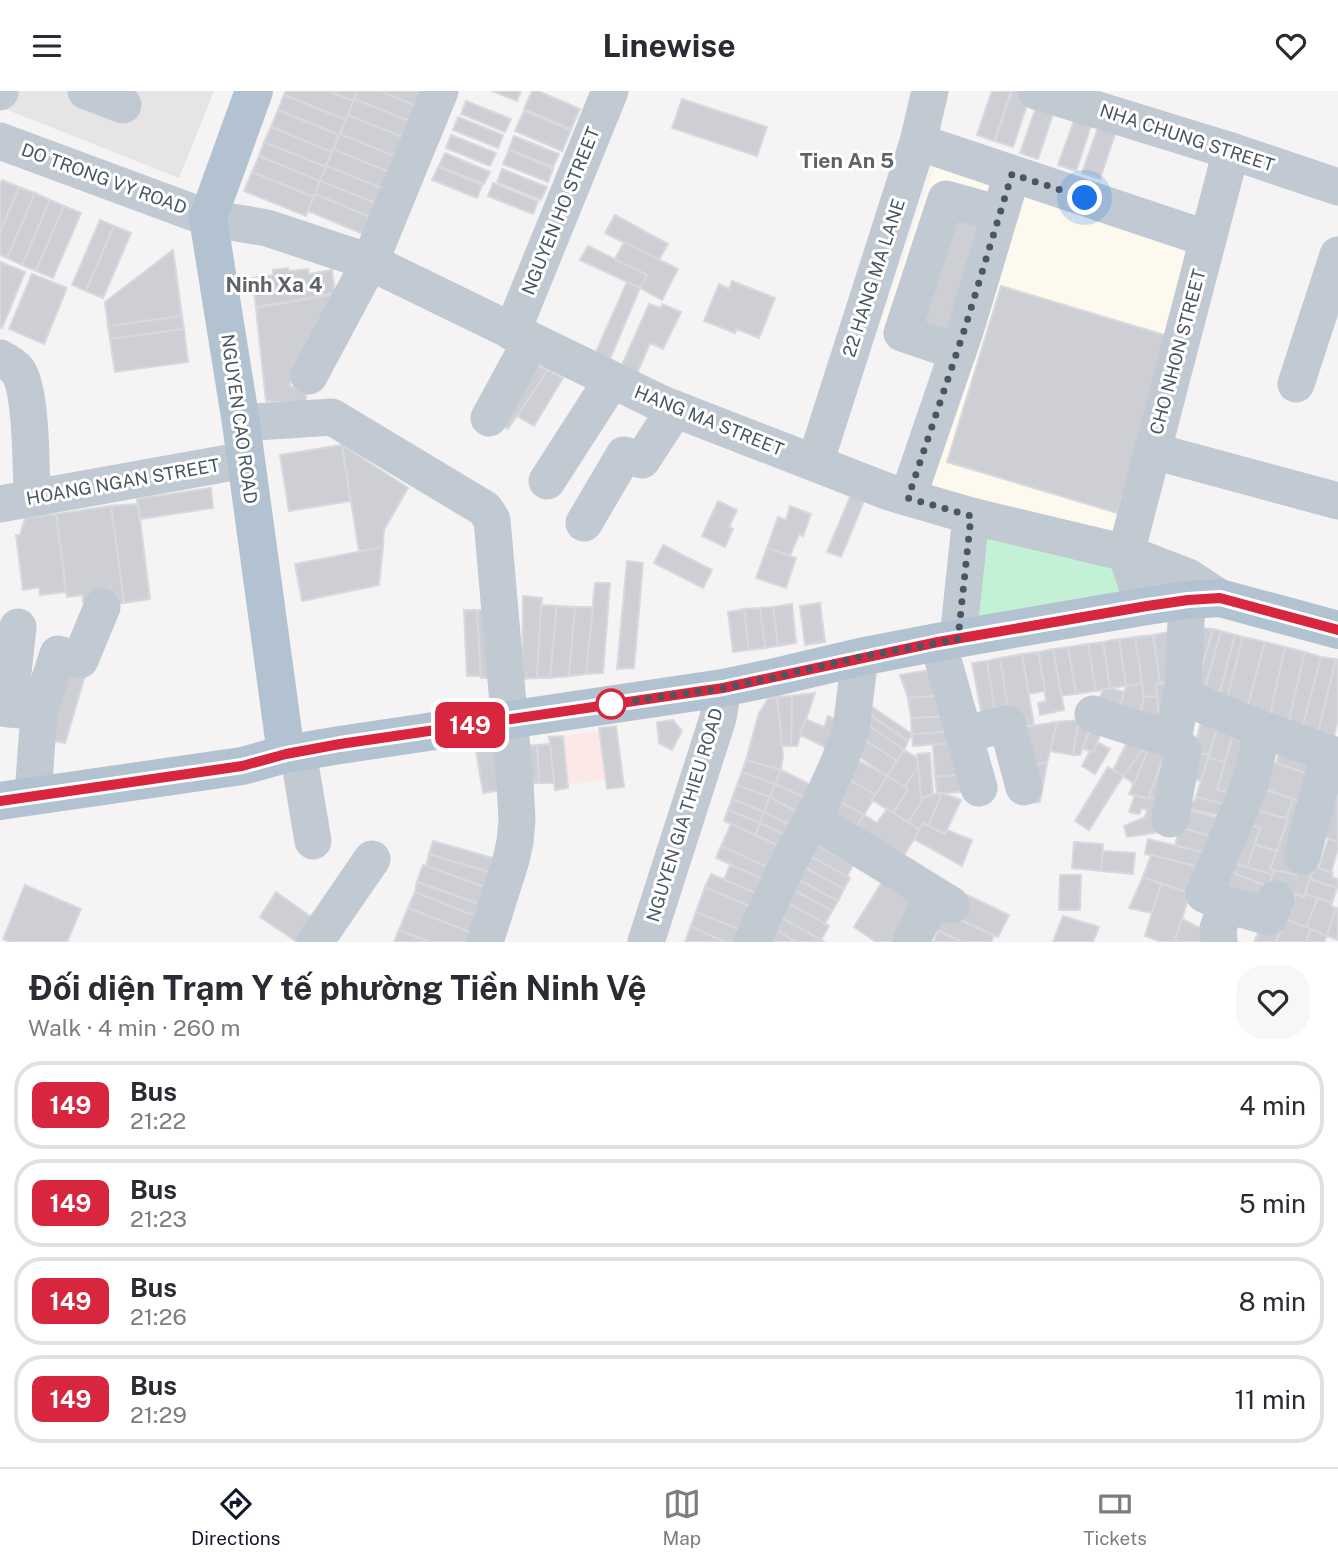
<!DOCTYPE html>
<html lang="en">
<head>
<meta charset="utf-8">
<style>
	:root { --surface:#fff; --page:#f7f7f7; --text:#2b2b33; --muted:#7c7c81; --line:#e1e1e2; --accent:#111827 }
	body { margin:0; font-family:"Public Sans",sans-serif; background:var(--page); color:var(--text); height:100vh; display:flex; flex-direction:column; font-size:26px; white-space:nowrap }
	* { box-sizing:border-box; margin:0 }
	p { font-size:23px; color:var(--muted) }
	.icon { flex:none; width:38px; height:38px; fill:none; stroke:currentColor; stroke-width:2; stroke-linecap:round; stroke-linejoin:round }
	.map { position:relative; height:851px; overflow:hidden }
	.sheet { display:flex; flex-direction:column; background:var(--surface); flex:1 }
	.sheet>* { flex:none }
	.badge { padding:0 14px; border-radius:10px; font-size:24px; line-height:46px }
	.you { position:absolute; width:35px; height:35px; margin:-18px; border:5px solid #fff; border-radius:50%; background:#1a73e8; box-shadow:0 0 0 10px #1a73e833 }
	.map>.badge { position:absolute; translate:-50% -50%; box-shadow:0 0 0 4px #fff }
	.round { display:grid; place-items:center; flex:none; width:74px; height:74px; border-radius:28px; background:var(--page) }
	.headline { display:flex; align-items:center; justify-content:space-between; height:119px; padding:0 28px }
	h1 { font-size:33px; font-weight:700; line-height:52px }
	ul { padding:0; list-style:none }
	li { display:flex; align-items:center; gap:21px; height:88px; margin:0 14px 10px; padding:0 14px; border:4px solid var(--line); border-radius:28px }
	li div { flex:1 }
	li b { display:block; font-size:26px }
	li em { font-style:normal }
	li .badge { min-width:77px; font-weight:700; text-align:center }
	header { display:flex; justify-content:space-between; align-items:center; height:91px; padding:0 28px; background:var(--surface); font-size:32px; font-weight:700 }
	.menu { display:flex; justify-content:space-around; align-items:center; height:98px; border-top:2px solid var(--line); background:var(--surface); font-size:19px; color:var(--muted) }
	.menu a { display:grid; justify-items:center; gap:4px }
	.menu .active { color:var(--accent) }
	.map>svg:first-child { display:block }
	.commercial { fill:#fdf9ef }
	.education { fill:#e6e4e5 }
	.medical { fill:#fce8e6 }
	.green { fill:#c3f1d5 }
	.building { fill:#cdcfd5; stroke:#d7d9de; stroke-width:2 }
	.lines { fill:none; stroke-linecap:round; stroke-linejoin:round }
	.minor { stroke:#c1cad2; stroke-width:37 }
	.major { stroke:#b3c2d1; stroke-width:38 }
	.line-casing { stroke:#fff; stroke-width:16 }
	.line { stroke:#d7263d; stroke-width:10 }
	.walk { stroke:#4a5661; stroke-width:7; stroke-dasharray:0 12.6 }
	.stop-dot { fill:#fff; stroke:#d7263d; stroke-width:3.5 }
	.labels { text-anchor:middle; stroke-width:6; stroke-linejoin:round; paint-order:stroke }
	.street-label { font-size:18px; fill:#4a5661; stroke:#fff }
	.quarter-label { font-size:21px; font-weight:bold; fill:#5f6368; stroke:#fff }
</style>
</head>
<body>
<header><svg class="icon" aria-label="menu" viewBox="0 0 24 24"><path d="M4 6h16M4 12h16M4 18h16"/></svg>Linewise<svg class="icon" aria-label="heart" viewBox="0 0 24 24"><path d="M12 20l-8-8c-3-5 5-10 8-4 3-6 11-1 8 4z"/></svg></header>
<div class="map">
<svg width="1338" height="851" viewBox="0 0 1338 851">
	<rect width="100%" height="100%" fill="#f5f3f3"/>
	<polygon class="commercial" points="940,58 1199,140 1115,466 905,395 952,266 880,238"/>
	<polygon class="education" points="0,0 214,0 179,87 0,16"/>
	<polygon class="medical" points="600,640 606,688 568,694 563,645"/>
	<polygon class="green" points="981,437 1118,468 1126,500 969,535"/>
	<g class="building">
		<polygon points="286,0 328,0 353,10 346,29 284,4"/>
		<polygon points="328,0 358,0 353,10"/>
		<polygon points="358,0 381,0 424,18 417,33 354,8"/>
		<polygon points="381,0 431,0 424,18"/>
		<polygon points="492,0 521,0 517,10"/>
		<polygon points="532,0 538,0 580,18 571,38 524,18"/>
		<polygon points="992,0 1011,0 994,50 977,44"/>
		<polygon points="1012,0 1025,0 1031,2 1013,56 995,50"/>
		<polygon points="284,4 346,29 339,44 278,19"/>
		<polygon points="354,8 417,33 410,49 348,24"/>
		<polygon points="682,8 767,36 757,65 672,37"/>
		<polygon points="1039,8 1056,14 1038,68 1020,62"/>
		<polygon points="466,10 511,28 505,41 461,23"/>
		<polygon points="278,19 339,44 332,61 271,36"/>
		<polygon points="524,20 571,39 562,60 515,40"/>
		<polygon points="1077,21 1094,26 1076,80 1058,74"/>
		<polygon points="348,24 410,49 402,68 340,43"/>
		<polygon points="458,26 503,44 498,57 453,39"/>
		<polygon points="1101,28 1118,34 1100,88 1082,82"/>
		<polygon points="271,36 332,61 326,76 264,51"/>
		<polygon points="340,43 402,68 396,84 333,58"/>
		<polygon points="451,44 496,62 490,75 446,57"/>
		<polygon points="514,45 559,63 553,76 509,58"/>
		<polygon points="264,51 326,76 320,90 259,65"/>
		<polygon points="333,58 396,84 389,100 326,75"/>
		<polygon points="509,59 553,78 548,91 503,73"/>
		<polygon points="445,62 490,81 484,93 439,75"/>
		<polygon points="259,65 320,90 314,106 252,81"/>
		<polygon points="326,75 389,100 383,115 320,90"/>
		<polygon points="438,76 482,94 477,107 432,89"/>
		<polygon points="502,78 547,96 541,109 497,91"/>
		<polygon points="252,81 314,106 306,125 244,100"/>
		<polygon points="2,89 19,96 0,142 0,95"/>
		<polygon points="320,90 383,115 377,129 315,103"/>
		<polygon points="493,92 538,110 533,123 488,105"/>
		<polygon points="19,96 35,102 7,167 0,164 0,142"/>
		<polygon points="35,102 50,109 22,174 7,167"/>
		<polygon points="315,103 377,129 370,146 308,120"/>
		<polygon points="50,109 64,115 36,180 22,174"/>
		<polygon points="947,113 994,128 955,252 908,238"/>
		<polygon points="64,115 81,122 53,187 36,180"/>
		<polygon points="615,124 668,153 659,169 605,142"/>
		<polygon points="100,129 114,135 86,200 72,194"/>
		<polygon points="114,135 131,142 103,207 86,200"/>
		<polygon points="624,151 678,178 662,209 640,197 647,184 615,168"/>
		<polygon points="588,155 647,184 640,197 580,169"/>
		<polygon points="173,159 182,225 108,235 105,211"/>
		<polygon points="0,171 25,181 2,237 0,236"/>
		<polygon points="288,177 289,180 308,178 309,183 332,179 335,202 256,216 252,187 273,184 273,179"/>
		<polygon points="32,183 67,197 44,253 9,238"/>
		<polygon points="732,190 775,207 759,247 737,238 735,242 704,230 719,193 729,198"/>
		<polygon points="627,191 640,197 607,275 592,270"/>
		<polygon points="1001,195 1171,246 1117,422 947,371"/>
		<polygon points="347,201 289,295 306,301 306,313 266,310 256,217"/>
		<polygon points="649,213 661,217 662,213 681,221 663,258 650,252 635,287 619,281"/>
		<polygon points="182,225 184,238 110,248 108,235"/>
		<polygon points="184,238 188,271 115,281 110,248"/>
		<polygon points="524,269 548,279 508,338 491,328"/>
		<polygon points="548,279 563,287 534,335 517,325"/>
		<polygon points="342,354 351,410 289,420 280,364"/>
		<polygon points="342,354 408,397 384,439 383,456 359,460"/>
		<polygon points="211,397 213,417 140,428 137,408"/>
		<polygon points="851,404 864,410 841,466 827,461"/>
		<polygon points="718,410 737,419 729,436 733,438 725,456 702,445"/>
		<polygon points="138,413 150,508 124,512 111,415"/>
		<polygon points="111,415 124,512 97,516 96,509 83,511 83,504 67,506 56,423"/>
		<polygon points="790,415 811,423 803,445 799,443 790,465 767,457 778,426 786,429"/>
		<polygon points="56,423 66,501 40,504 39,496 23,499 16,444 20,444 25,427"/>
		<polygon points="663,454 712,479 703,497 654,472"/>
		<polygon points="383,456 379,494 302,510 295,473"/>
		<polygon points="767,457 796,467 786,497 756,487"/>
		<polygon points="627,470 643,472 634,577 617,578"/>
		<polygon points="595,492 610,492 603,582 586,583"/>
		<polygon points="523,505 542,507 537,587 522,588"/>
		<polygon points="820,512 825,551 805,554 800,515"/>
		<polygon points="792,513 796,552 778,555 773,516"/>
		<polygon points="541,514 557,515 550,587 537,587"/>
		<polygon points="557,515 575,516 569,585 550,587"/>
		<polygon points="575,516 593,516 586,583 569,585"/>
		<polygon points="773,516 778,555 765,557 760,517"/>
		<polygon points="760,517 765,557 749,559 744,518"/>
		<polygon points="744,518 749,559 733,561 728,521"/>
		<polygon points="464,519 477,519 481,585 467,585"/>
		<polygon points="477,519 495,519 500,586 481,587"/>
		<polygon points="1196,536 1213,538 1194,605"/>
		<polygon points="1213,538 1221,540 1202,608 1194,605"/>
		<polygon points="1221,540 1235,544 1217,613 1202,608"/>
		<polygon points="1169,541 1177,591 1160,592 1153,544"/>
		<polygon points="1153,544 1160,592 1156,593 1157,605 1144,606 1135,546"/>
		<polygon points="1235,544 1243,546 1225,616 1217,613"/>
		<polygon points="1135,546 1142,593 1126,595 1119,548"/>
		<polygon points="1243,546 1265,551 1244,629 1225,616"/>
		<polygon points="1119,548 1126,595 1110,597 1103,551"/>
		<polygon points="1103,551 1110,597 1096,600 1088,553"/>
		<polygon points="1265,551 1285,556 1267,637 1244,629"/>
		<polygon points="1088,553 1096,600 1076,603 1068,556"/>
		<polygon points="1068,556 1076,603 1061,605 1053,558"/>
		<polygon points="1285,556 1305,561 1285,645 1267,637"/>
		<polygon points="1053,558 1064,619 1040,624 1038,612 1046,610 1038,561"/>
		<polygon points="1038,561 1045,600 1028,603 1022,563"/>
		<polygon points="1305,561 1321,566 1299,649 1285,645"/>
		<polygon points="1022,563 1034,634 1011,638 1000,567"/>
		<polygon points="1321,566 1336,568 1315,653 1299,649"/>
		<polygon points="1000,567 1010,629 996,631 987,570"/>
		<polygon points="1336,568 1338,569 1338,629 1332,653 1316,650"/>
		<polygon points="987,570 997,634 984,636 972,572"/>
		<polygon points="59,571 87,578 65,652 47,649"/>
		<polygon points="941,577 949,604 908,607 900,584"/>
		<polygon points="1172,592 1174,619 1158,621 1156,593"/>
		<polygon points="1142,593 1144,611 1134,635 1116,629 1126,595"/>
		<polygon points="1110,597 1124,601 1116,629 1094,619 1103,599"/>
		<polygon points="815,602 797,655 791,655 792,605"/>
		<polygon points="949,604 953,625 911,627 908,607"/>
		<polygon points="792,605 791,655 782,655 777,606"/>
		<polygon points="1157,605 1158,621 1165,620 1155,641 1134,635 1142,616 1144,606"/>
		<polygon points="777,606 783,664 781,679 746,669 759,622 768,608"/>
		<polygon points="862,609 912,643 908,650 858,615"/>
		<polygon points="1206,612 1223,618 1209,664 1193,661"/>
		<polygon points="864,620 908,650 904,659 859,628"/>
		<polygon points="828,625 841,631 839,663 800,644 806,628 824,636"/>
		<polygon points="959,625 964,640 912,643 911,627"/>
		<polygon points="1221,625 1236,633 1225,671 1208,667"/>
		<polygon points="1094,626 1105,630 1094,661 1083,658"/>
		<polygon points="673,629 682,640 672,659 659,652 657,631"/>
		<polygon points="1079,629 1073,664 1050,660 1057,631"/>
		<polygon points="1079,629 1093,629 1080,664 1073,664"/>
		<polygon points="864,631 904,659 897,670 855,643"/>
		<polygon points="1057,631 1047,672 1019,675 1011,638"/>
		<polygon points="1236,633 1246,636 1242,704 1217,699"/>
		<polygon points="616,635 624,696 607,698 599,637"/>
		<polygon points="964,640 965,651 913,655 912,643"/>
		<polygon points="1133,640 1153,646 1123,685 1113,679"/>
		<polygon points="857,644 897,670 887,685 848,658"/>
		<polygon points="1154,644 1169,651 1148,708 1129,703"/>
		<polygon points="563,645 568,697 555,699 549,646"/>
		<polygon points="1153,646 1134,693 1123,685"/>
		<polygon points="1283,648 1326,665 1314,685 1276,673"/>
		<polygon points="965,651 968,683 935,686 933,654"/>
		<polygon points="1097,651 1110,658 1095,683 1082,675 1090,660 1094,661"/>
		<polygon points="1169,651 1165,710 1149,706"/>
		<polygon points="550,653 554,692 539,692 537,654"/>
		<polygon points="537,654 539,692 522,693 520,655"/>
		<polygon points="503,656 509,698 483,702 476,660"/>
		<polygon points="904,659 917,667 918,676 904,696 887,685"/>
		<polygon points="1185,659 1209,664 1201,690 1181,684"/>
		<polygon points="930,662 933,703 921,707 917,663"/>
		<polygon points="848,664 887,685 876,704 837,682"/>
		<polygon points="1208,667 1225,671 1217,699 1242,704 1237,716 1196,706"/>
		<polygon points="746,669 781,679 775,693 742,681"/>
		<polygon points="1273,671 1314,685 1305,712 1263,697"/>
		<polygon points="1047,672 1040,711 1031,712 1019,675"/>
		<polygon points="918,676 921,707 924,707 908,731 893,722 908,698 904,696"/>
		<polygon points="1108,676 1123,685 1089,739 1075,730"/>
		<polygon points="781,679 823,700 817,712 775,693"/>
		<polygon points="742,681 775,693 770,706 737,694"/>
		<polygon points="837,682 876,704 864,724 826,703"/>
		<polygon points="968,683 969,700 937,703 935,686"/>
		<polygon points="887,685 908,698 893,722 872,709"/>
		<polygon points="775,693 817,712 808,727 770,706"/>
		<polygon points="1338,693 1338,751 1318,744"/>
		<polygon points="737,694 770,706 764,721 732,708"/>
		<polygon points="1264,698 1293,708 1288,728 1240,715"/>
		<polygon points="942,702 961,709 945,743 928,735"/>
		<polygon points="942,702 928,735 923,732 920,739 908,731 924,707 933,703"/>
		<polygon points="826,703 864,724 857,735 820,714"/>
		<polygon points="1135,704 1148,708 1149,706 1171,711 1161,741 1127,746 1124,735 1145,726 1147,719 1142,717 1139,723 1129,721"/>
		<polygon points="770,706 808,727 801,739 764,721"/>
		<polygon points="1196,706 1237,716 1233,727 1180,716 1182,708 1194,711"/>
		<polygon points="732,708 764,721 760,732 728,719"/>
		<polygon points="1293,708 1309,713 1306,740 1296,784 1270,778"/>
		<polygon points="1180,716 1225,729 1220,748 1175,735"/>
		<polygon points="1244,716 1288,728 1277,760 1255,754 1260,737 1239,731"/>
		<polygon points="887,718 920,739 895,778 857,735 864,724 877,732"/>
		<polygon points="728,719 760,732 756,744 724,730"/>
		<polygon points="764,721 799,738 794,748 760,732"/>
		<polygon points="1239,731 1260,737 1247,776 1227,770"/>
		<polygon points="760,732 794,748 788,759 756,744"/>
		<polygon points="923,732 945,743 947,739 972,749 962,775 914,748"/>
		<polygon points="731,733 788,759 778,781 721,755"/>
		<polygon points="1179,736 1220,748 1215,764 1175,755"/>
		<polygon points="807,748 853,774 847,786 801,760"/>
		<polygon points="1148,748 1215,764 1210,779 1145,763"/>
		<polygon points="1328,748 1338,751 1338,758 1331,782 1318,778"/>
		<polygon points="433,750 496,768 492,782 429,763"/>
		<polygon points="1074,751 1103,753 1101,780 1072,777"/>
		<polygon points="1255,754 1277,760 1270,778 1274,779 1273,784 1247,776"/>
		<polygon points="721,755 778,781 773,792 716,767"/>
		<polygon points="801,760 850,787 844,798 795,771"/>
		<polygon points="1103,760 1135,762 1133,783 1101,780"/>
		<polygon points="429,763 492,782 488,797 426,776"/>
		<polygon points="1151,764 1206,778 1196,804 1143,786"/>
		<polygon points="1223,769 1273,784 1269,796 1221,777"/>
		<polygon points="795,771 844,798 838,810 788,783"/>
		<polygon points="423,774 488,797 483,814 417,791"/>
		<polygon points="730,774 773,792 767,807 724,789"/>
		<polygon points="1297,776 1313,780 1304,806 1269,796 1274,779 1296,784"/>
		<polygon points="1314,776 1333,782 1332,786 1338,788 1337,797 1310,788"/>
		<polygon points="1221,777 1269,796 1261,818 1212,800"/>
		<polygon points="711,783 767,807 761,820 705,796"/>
		<polygon points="788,783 838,810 832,820 783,793"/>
		<polygon points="887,783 921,804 895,851 876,851 854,836"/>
		<polygon points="1060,784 1081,784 1080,819 1059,819"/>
		<polygon points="1143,786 1161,793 1152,822 1129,817"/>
		<polygon points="1310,788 1337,797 1332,812 1305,803"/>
		<polygon points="417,791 479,813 474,825 415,801"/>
		<polygon points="783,793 832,820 825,833 776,805"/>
		<polygon points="1161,793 1190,802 1175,851 1161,851 1145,845"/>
		<polygon points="25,794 81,818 67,851 10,851 3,848"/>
		<polygon points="705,796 761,820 751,843 696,821"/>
		<polygon points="276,801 321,833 297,851 260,826"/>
		<polygon points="415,801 478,826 472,842 408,817"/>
		<polygon points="1296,803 1304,806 1305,803 1318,807 1306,837 1286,828"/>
		<polygon points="967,804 1009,824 998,846 957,827"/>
		<polygon points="776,805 829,835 821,849 769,819"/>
		<polygon points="1318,807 1332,812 1331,815 1336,817 1327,845 1306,837"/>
		<polygon points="930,815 994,845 991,851 963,851 922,832"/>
		<polygon points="408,817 472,842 468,851 429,851 399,839"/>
		<polygon points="1336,817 1338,817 1338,849 1327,845"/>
		<polygon points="696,821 751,843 748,851 724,851 691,835"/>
		<polygon points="1288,822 1276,851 1254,851 1264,829"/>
		<polygon points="778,825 825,851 796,851 771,837"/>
		<polygon points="1063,825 1099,836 1093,851 1053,851"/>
		<polygon points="1182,828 1218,846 1216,851 1180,851 1175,849"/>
		<polygon points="1286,828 1311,838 1306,851 1276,851"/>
		<polygon points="691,835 724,851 685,851"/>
		<polygon points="774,838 796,851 766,851"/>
		<polygon points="1311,838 1327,845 1324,851 1306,851"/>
		<polygon points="399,839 429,851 394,851"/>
		<polygon points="938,840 963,851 934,851"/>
	</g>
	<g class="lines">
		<g class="minor">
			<polyline points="86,0 123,14"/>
			<polyline points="1036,0 1231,60 1338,96"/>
			<polyline points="0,1 0,0"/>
			<polyline points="0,50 208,127 267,137 370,171 662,313 889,401 971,425 1126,462 1188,486 1220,507"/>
			<polyline points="918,51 1208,148"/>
			<polyline points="512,241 610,0"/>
			<polyline points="958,261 902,242 946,108 1000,123"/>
			<path d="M 0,267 C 6,270 14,275 18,280 C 32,301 31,379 32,407"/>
			<polyline points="309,285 370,171 440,0"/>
			<polyline points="1296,293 1338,164"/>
			<polyline points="489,327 531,250"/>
			<polyline points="241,332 332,326 485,418 492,429 515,692 517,728 515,751 511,769 485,851"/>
			<polyline points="1153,360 1338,410"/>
			<polyline points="815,372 918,51 930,0"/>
			<polyline points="547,390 612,289"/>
			<polyline points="908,406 966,237 1012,83"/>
			<polyline points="0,413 245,369"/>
			<polyline points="584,432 624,364 642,369 675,318"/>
			<polyline points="1147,515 1139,501 1126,462 1231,60"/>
			<polyline points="958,548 971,425"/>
			<polyline points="938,551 979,697"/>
			<polyline points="1181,605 1263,639 1329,662 1302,765"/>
			<polyline points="0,617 39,621 33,704"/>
			<polyline points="9,618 18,536"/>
			<polyline points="39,621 58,563 80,569 102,516"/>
			<path d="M 1093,623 C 1120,633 1146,640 1173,649"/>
			<polyline points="1263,639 1250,693 1204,803 1227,814 1269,826 1276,808"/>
			<polyline points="965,643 1007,633 1024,696"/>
			<polyline points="298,661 313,750"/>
			<polyline points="812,728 951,814"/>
			<polyline points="1170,728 1183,660 1173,649 1183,597 1187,509"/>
			<polyline points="315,851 372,768"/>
			<polyline points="646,851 718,627 723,597"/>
			<polyline points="752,851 790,768 818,718 839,671 851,638 860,566"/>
			<polyline points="911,851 934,804"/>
			<polyline points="1219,851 1218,837 1227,814"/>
		</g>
		<g class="major">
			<polyline points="254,0 208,127 241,332 286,663"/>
			<polyline points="0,710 242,675 286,663 340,654 723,597 771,587 860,566 938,551 1147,515 1187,509 1220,507 1338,539"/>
		</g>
	</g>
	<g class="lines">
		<g class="line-casing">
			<polyline id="line" points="0,710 242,675 286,663 340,653 723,597 938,551 1147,515 1188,509 1220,507 1338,539"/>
		</g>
		<use href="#line" class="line"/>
		<polyline class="walk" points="611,613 723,597 771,587 860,566 958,548 971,425 908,407 965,237 1012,83 1085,107"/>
	</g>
	<circle class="stop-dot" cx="611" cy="613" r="14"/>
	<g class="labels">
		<g class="street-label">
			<text transform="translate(1187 47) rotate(18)" y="6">NHA CHUNG STREET</text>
			<text transform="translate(104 88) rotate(20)" y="6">DO TRONG VY ROAD</text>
			<text transform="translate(561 120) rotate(-68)" y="6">NGUYEN HO STREET</text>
			<text transform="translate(874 187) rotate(-72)" y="6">22 HANG MA LANE</text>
			<text transform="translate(1178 261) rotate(-75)" y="6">CHO NHON STREET</text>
			<text transform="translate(239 328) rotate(82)" y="6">NGUYEN CAO ROAD</text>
			<text transform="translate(709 330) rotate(22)" y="6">HANG MA STREET</text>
			<text transform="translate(123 391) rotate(-10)" y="6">HOANG NGAN STREET</text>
			<text transform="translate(685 724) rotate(-73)" y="6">NGUYEN GIA THIEU ROAD</text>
		</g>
		<g class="quarter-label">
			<text x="847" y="77">Tien An 5</text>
			<text x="274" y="201">Ninh Xa 4</text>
		</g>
	</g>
</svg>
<div class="you" style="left:1085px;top:107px"></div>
<b class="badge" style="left:470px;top:634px;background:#d7263d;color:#fff">149</b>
</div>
<section class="sheet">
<div class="headline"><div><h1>Đối diện Trạm Y tế phường Tiền Ninh Vệ</h1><p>Walk · 4 min · 260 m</p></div><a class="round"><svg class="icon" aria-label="heart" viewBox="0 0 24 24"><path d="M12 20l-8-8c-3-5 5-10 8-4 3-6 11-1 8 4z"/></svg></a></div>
<ul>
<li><span class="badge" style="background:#d7263d;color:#fff">149</span><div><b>Bus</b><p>21:22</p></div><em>4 min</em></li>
<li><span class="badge" style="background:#d7263d;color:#fff">149</span><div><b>Bus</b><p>21:23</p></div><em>5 min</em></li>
<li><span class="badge" style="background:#d7263d;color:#fff">149</span><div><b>Bus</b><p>21:26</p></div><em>8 min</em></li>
<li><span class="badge" style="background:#d7263d;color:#fff">149</span><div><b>Bus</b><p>21:29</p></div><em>11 min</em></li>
</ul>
</section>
<nav class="menu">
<a class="active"><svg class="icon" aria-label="directions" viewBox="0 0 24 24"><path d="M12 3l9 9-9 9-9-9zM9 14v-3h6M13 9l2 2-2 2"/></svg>Directions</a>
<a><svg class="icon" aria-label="map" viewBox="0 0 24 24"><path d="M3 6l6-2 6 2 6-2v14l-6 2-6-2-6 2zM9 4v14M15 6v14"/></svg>Map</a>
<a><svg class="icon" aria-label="tickets" viewBox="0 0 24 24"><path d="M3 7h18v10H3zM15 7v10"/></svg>Tickets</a>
</nav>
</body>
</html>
